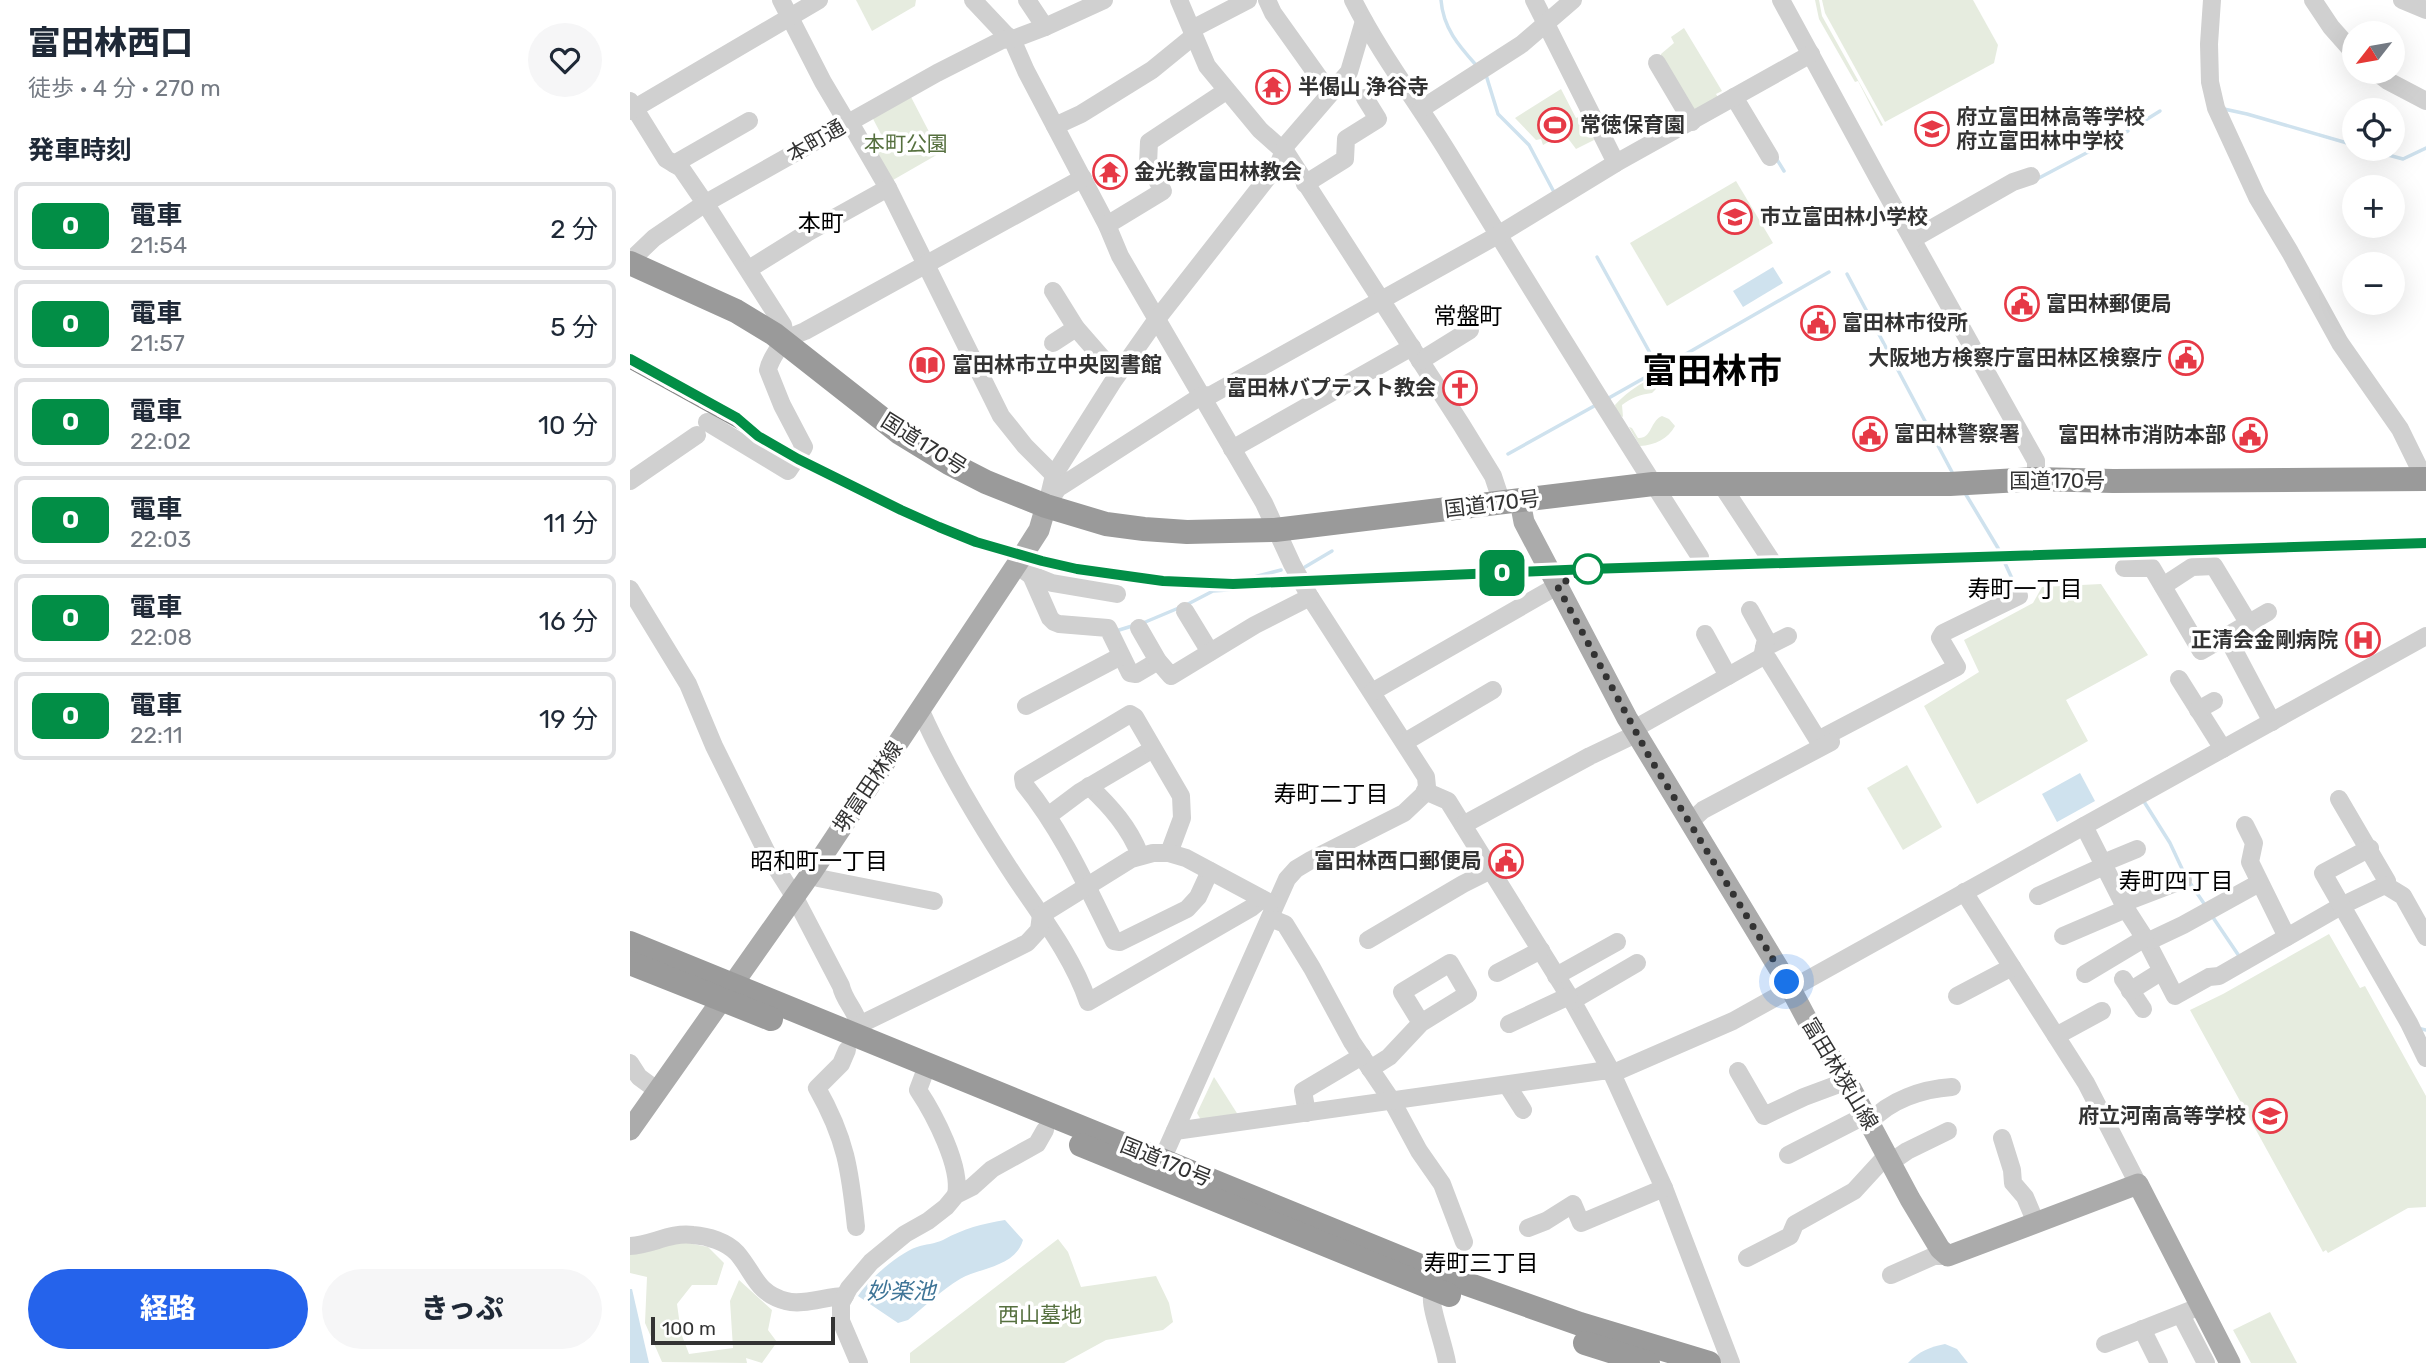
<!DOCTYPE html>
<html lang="ja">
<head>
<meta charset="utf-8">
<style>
	:root { --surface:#fff; --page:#f6f6f7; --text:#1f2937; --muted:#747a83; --line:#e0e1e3; --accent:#2563eb }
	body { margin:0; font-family:Rubik,"Noto Sans JP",sans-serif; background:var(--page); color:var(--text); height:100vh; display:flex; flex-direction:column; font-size:26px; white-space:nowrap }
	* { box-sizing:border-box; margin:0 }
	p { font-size:23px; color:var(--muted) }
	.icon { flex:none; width:38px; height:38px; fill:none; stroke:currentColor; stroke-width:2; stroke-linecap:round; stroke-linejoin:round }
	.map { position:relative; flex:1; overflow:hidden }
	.sheet { display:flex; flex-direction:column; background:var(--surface); width:630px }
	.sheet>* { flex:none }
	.badge { padding:0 14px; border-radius:10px; font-size:24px; line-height:46px }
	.needle { width:46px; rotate:239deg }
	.buttons { position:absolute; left:1712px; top:21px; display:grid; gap:14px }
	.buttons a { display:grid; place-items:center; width:63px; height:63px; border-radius:50%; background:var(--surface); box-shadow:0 7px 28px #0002; font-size:35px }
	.scale { position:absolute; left:21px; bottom:18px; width:184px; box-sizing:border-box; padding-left:7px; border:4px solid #333; border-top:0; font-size:19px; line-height:24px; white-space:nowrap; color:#333; -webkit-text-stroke:5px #fff; paint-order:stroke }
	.you { position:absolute; width:35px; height:35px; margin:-18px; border:5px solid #fff; border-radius:50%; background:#1a73e8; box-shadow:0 0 0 10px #1a73e833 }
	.map>.badge { position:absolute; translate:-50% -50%; box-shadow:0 0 0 4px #fff }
	h2 { padding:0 28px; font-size:26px; line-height:63px }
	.round { display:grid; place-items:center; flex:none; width:74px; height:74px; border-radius:37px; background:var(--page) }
	.summary { display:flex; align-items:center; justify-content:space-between; height:119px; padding:0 28px }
	h1 { font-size:33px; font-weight:800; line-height:52px }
	.button { display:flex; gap:14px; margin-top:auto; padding:14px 28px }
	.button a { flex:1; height:80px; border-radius:42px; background:var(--accent); color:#fff; font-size:28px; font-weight:800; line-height:80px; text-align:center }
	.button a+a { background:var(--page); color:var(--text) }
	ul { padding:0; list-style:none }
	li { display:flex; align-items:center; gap:21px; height:88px; margin:0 14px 10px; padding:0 14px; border:4px solid var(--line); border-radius:10px }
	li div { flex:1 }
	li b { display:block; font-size:26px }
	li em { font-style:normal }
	li .badge { min-width:77px; font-weight:700; text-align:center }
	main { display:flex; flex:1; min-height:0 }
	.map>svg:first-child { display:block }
	.green { fill:#e6ecdf }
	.water { fill:#cfe2ee }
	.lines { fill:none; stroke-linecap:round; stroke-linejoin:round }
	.stream { stroke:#cfe2ee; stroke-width:3.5 }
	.minor { stroke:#d0d0d0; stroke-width:18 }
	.major { stroke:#ababab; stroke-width:21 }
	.highway { stroke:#9a9a9a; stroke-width:24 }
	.rail-casing { stroke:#888; stroke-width:6 }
	.rail { stroke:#fff; stroke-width:3.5; stroke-dasharray:10; stroke-linecap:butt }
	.line-casing { stroke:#fff; stroke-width:16 }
	.line { stroke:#028e46; stroke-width:10 }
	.walk { stroke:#333; stroke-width:7; stroke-dasharray:0 12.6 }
	.stop-dot { fill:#fff; stroke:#028e46; stroke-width:3.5 }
	.labels { text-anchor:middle; stroke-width:7; stroke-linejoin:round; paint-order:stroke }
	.poi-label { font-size:21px; font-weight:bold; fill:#333; stroke:#fff; text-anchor:start }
	.street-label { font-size:21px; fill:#333; stroke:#fff }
	.park-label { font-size:21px; fill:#56703f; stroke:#fff }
	.neighbourhood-label { font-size:23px; fill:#000; stroke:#fff }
	.water-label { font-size:23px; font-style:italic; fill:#3f7597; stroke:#fff }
	.town-label { font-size:35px; font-weight:bold; fill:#000; stroke:#fff }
</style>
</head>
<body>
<main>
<section class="sheet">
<div class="summary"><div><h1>富田林西口</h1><p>徒歩 · 4 分 · 270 m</p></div><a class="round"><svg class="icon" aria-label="heart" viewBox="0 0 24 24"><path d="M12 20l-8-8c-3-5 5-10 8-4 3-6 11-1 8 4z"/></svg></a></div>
<h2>発車時刻</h2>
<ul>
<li><span class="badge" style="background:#028e46;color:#fff">O</span><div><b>電車</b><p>21:54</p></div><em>2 分</em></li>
<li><span class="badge" style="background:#028e46;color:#fff">O</span><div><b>電車</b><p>21:57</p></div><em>5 分</em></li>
<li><span class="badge" style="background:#028e46;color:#fff">O</span><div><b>電車</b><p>22:02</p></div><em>10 分</em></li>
<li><span class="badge" style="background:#028e46;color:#fff">O</span><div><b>電車</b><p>22:03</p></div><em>11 分</em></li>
<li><span class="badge" style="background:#028e46;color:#fff">O</span><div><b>電車</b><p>22:08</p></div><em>16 分</em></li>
<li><span class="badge" style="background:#028e46;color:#fff">O</span><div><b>電車</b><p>22:11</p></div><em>19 分</em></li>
</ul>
<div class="button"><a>経路</a><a>きっぷ</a></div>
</section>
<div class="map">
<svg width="1796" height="1363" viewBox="0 0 1796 1363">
	<rect width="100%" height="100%" fill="#fff"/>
	<g class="green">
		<polygon points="226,0 286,0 285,6 242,31"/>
		<polygon points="1185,0 1189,0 1192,16 1253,125 1251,126 1228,81 1225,82 1189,19"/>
		<polygon points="1192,0 1343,0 1368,45 1364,63 1255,122 1195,13"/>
		<polygon points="1054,28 1092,91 1086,94 1089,99 1063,114 1031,62 1031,54 1044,43 1041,37"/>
		<polygon points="931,89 946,118 956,114 964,140 946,149 934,133 913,145 911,139 906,140 885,118"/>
		<polygon points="281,97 310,153 263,180 257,178 238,145 252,136 241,115"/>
		<polygon points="1106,181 1143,243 1037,306 1000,243"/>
		<path d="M 1018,380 L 1024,381 L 1026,389 L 1022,393 C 1009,395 1003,397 992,405 L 993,417 L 987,414 L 985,405 C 994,395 1006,386 1018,380 Z"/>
		<path d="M 1032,416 L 1039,419 L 1045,426 C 1038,439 1025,445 1010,446 L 999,427 L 1002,428 L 1008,438 C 1022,439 1020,421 1032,416 Z"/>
		<polygon points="1471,584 1518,655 1436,700 1458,741 1347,804 1294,706 1349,672 1334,640 1403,603 1412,587"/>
		<polygon points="1277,765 1312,827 1273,850 1237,788"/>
		<polygon points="1699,934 1730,988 1735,986 1796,1096 1796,1207 1778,1208 1698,1253 1696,1250 1693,1252 1560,1010 1593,994"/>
		<polygon points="584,1077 610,1118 571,1120 567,1113"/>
		<polygon points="428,1239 438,1252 451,1287 526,1276 539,1303 543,1322 533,1330 476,1340 434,1363 280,1363 280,1353"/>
		<polygon points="48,1241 78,1247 94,1263 87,1285 62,1285 47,1304 51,1333 59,1354 103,1348 100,1301 109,1280 142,1310 138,1330 147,1342 132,1363 116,1358 117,1363 32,1362 15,1323 17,1277 0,1273 0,1252"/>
		<polygon points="1640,1312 1667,1363 1621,1363 1603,1330"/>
	</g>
	<g class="water">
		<polygon points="1143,267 1153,283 1113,307 1103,291"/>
		<polygon points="1450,773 1465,801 1427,822 1412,794"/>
		<path d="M 375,1220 L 393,1240 C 385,1267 351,1267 330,1279 C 312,1290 295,1306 278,1320 L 268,1323 L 228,1296 C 238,1280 269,1253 287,1247 C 295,1244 305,1244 313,1240 C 335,1228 351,1224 375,1220 Z"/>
		<polygon points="0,1289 2,1289 19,1363 0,1363"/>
		<path d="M 1315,1344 L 1327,1349 L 1338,1363 L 1278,1363 C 1289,1351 1300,1347 1315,1344 Z"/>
	</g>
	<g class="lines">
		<g class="stream">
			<path d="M 811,0 C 813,28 829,46 846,65"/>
			<polyline points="856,75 868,114 899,145 925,194"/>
			<polyline points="1594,109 1617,114 1724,145"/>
			<polyline points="1514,121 1530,111"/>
			<polyline points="1736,149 1773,159 1796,148"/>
			<polyline points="1146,158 1154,171"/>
			<polyline points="1407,179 1498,131"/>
			<polyline points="967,257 1025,362"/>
			<polyline points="1217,274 1322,472"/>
			<polyline points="1028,370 1199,272"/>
			<polyline points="977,399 1023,373"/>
			<polyline points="878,454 966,405"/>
			<polyline points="1335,493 1368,548 1385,585"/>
			<polyline points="675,567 702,551"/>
			<polyline points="620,578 651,570"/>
			<polyline points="558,604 583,591 612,589"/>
			<polyline points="513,623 551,607"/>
			<polyline points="486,631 502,626"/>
			<polyline points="1513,800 1540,843 1554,873"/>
			<polyline points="1560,883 1575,905"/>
			<polyline points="1582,916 1609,956"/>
			<polyline points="1787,1028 1796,1030"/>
		</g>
		<g class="minor">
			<polyline points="151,0 193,82 215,119 222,126 258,188 371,416 395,446 424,475"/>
			<polyline points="343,0 375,34 382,39 396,71 477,225 490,256 634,503 662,564 680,597 796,777 797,787 793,795 774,813 681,860 666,869 657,879 527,1171"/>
			<polyline points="397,0 415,27"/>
			<polyline points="549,0 577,66 630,130 657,154 831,424 863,476 872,503"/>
			<polyline points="637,0 643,13 700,93"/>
			<path d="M 723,0 C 750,54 788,103 819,154 C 901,289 985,424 1070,557"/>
			<polyline points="904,0 986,163"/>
			<polyline points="1151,0 1249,180 1406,461 1406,479"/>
			<polyline points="1582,0 1579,44 1580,82 1586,108 1627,197 1660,252 1710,343 1770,429 1796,482"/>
			<polyline points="1683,0 1701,27 1724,53"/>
			<polyline points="1772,0 1796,10"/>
			<polyline points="1027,63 1062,122"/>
			<polyline points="1746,72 1758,81 1796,101"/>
			<polyline points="1104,97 1140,157"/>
			<path d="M 0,101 L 36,159 L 51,168 L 77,206 L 153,325 C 158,344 141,353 138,370 L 152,405 L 174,447 L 158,471 L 77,422"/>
			<polyline points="791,109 892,44 943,0"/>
			<polyline points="0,111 189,0"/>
			<polyline points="425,126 451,114 522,70 560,39 566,27 618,0"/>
			<polyline points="44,164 119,121"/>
			<polyline points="675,184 715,159 716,139 748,119 735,98"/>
			<polyline points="477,225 533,191 518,164 519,142 596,91"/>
			<polyline points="1283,239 1383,182 1401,176"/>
			<polyline points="0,261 24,238 74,204 307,73 372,40 386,38 415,27 474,0"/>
			<polyline points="119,269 177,233 258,188"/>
			<polyline points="423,291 446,328 487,375"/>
			<polyline points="153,340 175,331 453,178"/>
			<polyline points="423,343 446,328"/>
			<polyline points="790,361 840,330"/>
			<polyline points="602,449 782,347"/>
			<polyline points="0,481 67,435"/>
			<polyline points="1091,484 1141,560"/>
			<polyline points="418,500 424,475 484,380 527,319 649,163 656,145 719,72 734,21"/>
			<polyline points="416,506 428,488 436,483 571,396 581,395 868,235 986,163 1181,54"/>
			<polyline points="1494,568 1522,568 1571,651 1638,612"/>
			<polyline points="397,573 422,583 487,594"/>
			<polyline points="401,575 420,618 424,622 429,624 478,628 500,673 506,674 528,661"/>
			<polyline points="1533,586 1562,567 1584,566 1619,624"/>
			<path d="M 0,589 L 58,684 L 84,746 L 138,855 L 164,896 L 211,986 C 214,1001 226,1010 229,1025"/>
			<polyline points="555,611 580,652"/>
			<polyline points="509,628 528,661 541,676 625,625 680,597"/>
			<polyline points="1075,634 1098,676"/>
			<polyline points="1597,637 1642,722"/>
			<polyline points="1134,648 1158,636"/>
			<polyline points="1132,657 1138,659 1143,667 1188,740 1327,667 1310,638 1313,633 1389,596"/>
			<polyline points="1549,679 1593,749"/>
			<polyline points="742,692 927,586"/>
			<polyline points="396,706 491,656"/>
			<path d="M 290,709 C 316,768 350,824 385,877 C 411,916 443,957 458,1002 L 621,908 L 632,899"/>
			<polyline points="1568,710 1584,701"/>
			<polyline points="775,742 863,690"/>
			<path d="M 459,786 C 481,807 499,827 510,855"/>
			<polyline points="795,791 818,801 944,1004 980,1069 1034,1188 1101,1363"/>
			<polyline points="418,816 450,792 523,749"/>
			<polyline points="1060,822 1073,810 1201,742"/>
			<polyline points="833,825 960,756 1006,734 1011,725 1132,657 1136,639 1120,610"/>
			<polyline points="1615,825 1624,843 1620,862 1657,937"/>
			<polyline points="1454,826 1496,909 1516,940 1545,996 1579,977 1589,976 1711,906 1755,885 1757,881 1709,799"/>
			<polyline points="1740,848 1693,873 1779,1023 1796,1058"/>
			<path d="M 539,853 L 552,818 L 551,796 L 505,717 L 500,714 L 393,778 L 394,784 C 433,832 457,887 484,941 L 490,942 L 557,909 L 568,897 L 580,871"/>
			<polyline points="1473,863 1507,849"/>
			<polyline points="182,872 188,878 304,901"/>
			<polyline points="1755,885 1773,896 1796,937"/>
			<polyline points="1334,892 1456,1083 1508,1184"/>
			<polyline points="1408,896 1474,866"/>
			<polyline points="1493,903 1553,880"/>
			<polyline points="640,918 655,924 682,968 722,1042 762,1101 789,1151 812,1184 834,1242"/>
			<polyline points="1433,936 1496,909"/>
			<polyline points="738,940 833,884 861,870"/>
			<polyline points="1517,942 1553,925 1629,883"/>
			<polyline points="867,973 911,950"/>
			<polyline points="1455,974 1515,938"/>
			<polyline points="926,976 987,942"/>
			<polyline points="1493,979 1513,1009"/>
			<polyline points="1500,991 1532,971"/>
			<polyline points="1327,996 1382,967"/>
			<polyline points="942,1001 1007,963"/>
			<polyline points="879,1024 939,996"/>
			<polyline points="222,1035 229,1025 397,943 409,930 411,915 501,859 523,853 539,853 556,858 640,903"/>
			<polyline points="1426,1036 1472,1011"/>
			<path d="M 217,1050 L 211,1064 L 187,1088 C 216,1139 220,1170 226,1227"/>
			<polyline points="0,1063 9,1077 28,1091"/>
			<path d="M 297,1066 L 288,1090 C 304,1114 332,1167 326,1195"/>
			<polyline points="740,1069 759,1057 791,1023 838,994 820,963 772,992 791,1023"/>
			<polyline points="1108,1071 1134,1116 1174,1097 1217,1081"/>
			<polyline points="877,1085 893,1110"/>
			<polyline points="677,1113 673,1091 732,1056"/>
			<path d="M 1240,1122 C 1260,1100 1292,1089 1322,1087"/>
			<polyline points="545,1131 971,1071 988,1071 1103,1021 1796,636"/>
			<polyline points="1372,1138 1382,1170 1383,1183 1395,1197 1406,1223"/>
			<polyline points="1158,1155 1236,1115"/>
			<polyline points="1261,1162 1277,1151 1318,1131"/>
			<polyline points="898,1228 916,1221 943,1204 951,1223 1034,1188"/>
			<path d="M 0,1246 C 22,1245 40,1232 63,1235 C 78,1236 97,1242 107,1253 C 125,1274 126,1293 156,1301 C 173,1306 197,1296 215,1296"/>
			<polyline points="1117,1258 1160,1236 1165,1224 1224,1191 1257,1155"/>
			<polyline points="1261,1275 1304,1256 1318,1256"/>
			<path d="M 809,1281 C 807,1286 804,1292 802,1297 C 800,1307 815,1348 817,1363"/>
			<polyline points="1551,1315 1576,1363"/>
			<polyline points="1512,1329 1529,1363"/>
			<polyline points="1475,1344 1571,1306"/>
			<polyline points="229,1363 211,1321 211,1303 219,1288 241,1262 275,1234 298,1221 316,1207 326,1195 342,1187 362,1169 407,1144 415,1130"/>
		</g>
		<g class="major">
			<polyline points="890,501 894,522 997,718 1157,982 1181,1027 1217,1081 1280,1199 1310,1249 1318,1256 1508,1184 1600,1363"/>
			<polyline points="0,1130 182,872 393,555 409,530 416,506"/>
		</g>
		<g class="highway">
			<polyline points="0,263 106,311 144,334 270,433 319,463 356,482 416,506 476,524 514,529 557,532 645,530 1023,484 1320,484 1406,479 1483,481 1796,479"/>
			<polyline points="0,943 820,1278 950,1324 1079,1363"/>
			<polyline points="0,963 141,1019"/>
			<polyline points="451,1145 819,1295"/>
			<polyline points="955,1343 1018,1363"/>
		</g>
		<g class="rail-casing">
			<polyline id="rail" points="0,366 168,459 309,527 346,542 412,561 447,569 533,581 603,584 959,569 1796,543"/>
		</g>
		<use href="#rail" class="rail"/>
	</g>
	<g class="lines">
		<g class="line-casing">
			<polyline id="line" points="0,359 107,418 128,436 168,459 271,510 309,527 346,542 412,561 447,569 533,581 603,584 959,569 1796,543"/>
		</g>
		<use href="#line" class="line"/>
		<polyline class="walk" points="958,569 927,586 929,589 1020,758 1157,982"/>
	</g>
	<defs>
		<g id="temple-ring" transform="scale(1.75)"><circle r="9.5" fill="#fff" stroke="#e63946" stroke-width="1.5"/><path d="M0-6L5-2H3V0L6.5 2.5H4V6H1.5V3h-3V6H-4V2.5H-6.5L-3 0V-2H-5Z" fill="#e63946"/></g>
		<g id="stadium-ring" transform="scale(1.75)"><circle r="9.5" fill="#fff" stroke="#e63946" stroke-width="1.5"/><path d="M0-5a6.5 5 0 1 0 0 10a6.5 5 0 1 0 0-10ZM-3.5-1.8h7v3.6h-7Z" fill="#e63946"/></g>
		<g id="school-ring" transform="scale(1.75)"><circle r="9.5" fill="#fff" stroke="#e63946" stroke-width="1.5"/><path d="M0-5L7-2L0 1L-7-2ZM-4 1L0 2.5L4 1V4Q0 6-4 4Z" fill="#e63946"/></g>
		<g id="civic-ring" transform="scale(1.75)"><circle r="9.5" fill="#fff" stroke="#e63946" stroke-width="1.5"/><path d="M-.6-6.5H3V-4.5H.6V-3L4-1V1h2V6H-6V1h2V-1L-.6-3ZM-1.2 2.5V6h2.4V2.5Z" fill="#e63946"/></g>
		<g id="library-ring" transform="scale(1.75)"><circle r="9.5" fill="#fff" stroke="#e63946" stroke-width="1.5"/><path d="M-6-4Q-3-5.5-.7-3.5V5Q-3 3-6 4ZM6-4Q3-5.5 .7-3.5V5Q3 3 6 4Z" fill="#e63946"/></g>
		<g id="church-ring" transform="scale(1.75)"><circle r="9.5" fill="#fff" stroke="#e63946" stroke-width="1.5"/><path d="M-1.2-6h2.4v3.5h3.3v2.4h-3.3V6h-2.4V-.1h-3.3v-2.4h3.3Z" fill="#e63946"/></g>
		<g id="hospital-ring" transform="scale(1.75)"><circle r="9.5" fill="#fff" stroke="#e63946" stroke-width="1.5"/><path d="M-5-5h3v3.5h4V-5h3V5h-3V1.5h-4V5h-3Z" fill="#e63946"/></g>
	</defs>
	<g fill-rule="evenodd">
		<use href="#temple-ring" x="643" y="87"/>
		<use href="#stadium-ring" x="925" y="125"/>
		<use href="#school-ring" x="1302" y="129"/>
		<use href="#temple-ring" x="480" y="172"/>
		<use href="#school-ring" x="1105" y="217"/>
		<use href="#civic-ring" x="1392" y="304"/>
		<use href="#civic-ring" x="1188" y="323"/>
		<use href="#civic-ring" x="1556" y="358"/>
		<use href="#library-ring" x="297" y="365"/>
		<use href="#church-ring" x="830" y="388"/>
		<use href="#civic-ring" x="1240" y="434"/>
		<use href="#civic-ring" x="1620" y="435"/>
		<use href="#hospital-ring" x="1733" y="640"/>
		<use href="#civic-ring" x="876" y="861"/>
		<use href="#school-ring" x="1640" y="1116"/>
	</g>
	<circle class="stop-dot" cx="958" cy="569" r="14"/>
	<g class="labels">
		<g class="poi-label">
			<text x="668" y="94">半偈山 浄谷寺</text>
			<text x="1326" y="124">府立富田林高等学校<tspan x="1326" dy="24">府立富田林中学校</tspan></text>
			<text x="950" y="132">常徳保育園</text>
			<text x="504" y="179">金光教富田林教会</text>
			<text x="1130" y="224">市立富田林小学校</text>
			<text x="1416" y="311">富田林郵便局</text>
			<text x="1212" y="330">富田林市役所</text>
			<text x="1532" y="365" text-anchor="end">大阪地方検察庁富田林区検察庁</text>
			<text x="322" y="372">富田林市立中央図書館</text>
			<text x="806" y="395" text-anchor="end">富田林バプテスト教会</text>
			<text x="1264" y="441">富田林警察署</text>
			<text x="1596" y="442" text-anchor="end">富田林市消防本部</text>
			<text x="1708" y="647" text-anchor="end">正清会金剛病院</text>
			<text x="852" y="868" text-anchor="end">富田林西口郵便局</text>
			<text x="1616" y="1123" text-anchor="end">府立河南高等学校</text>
		</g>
		<g class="street-label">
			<text transform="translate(186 141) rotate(-30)" y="7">本町通</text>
			<text transform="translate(294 444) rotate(32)" y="7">国道170号</text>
			<text x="1427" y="488">国道170号</text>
			<text transform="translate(862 504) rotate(-7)" y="7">国道170号</text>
			<text transform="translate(238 787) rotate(-56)" y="7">堺富田林線</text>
			<text transform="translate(1210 1074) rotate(59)" y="7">富田林狭山線</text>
			<text transform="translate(536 1162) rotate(22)" y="7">国道170号</text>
		</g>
		<g class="park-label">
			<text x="276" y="151">本町公園</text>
			<text x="410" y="1322">西山墓地</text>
		</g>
		<g class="neighbourhood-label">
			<text x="191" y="231">本町</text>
			<text x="838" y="324">常盤町</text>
			<text x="1395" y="597">寿町一丁目</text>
			<text x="701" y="802">寿町二丁目</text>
			<text x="189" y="869">昭和町一丁目</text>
			<text x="1546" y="889">寿町四丁目</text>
			<text x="851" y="1271">寿町三丁目</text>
		</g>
		<g class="water-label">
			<text x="271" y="1299">妙楽池</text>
		</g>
		<g class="town-label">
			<text x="1082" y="383">富田林市</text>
		</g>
	</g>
</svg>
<div class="buttons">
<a><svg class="needle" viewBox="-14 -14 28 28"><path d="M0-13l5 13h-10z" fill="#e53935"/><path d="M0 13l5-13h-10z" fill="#747a83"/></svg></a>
<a><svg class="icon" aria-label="locate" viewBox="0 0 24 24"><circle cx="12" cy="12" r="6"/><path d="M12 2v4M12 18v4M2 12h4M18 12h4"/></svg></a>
<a>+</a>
<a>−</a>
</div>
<div class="scale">100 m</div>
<div class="you" style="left:1157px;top:982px"></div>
<b class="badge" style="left:872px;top:573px;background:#028e46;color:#fff">O</b>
</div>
</main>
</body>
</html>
